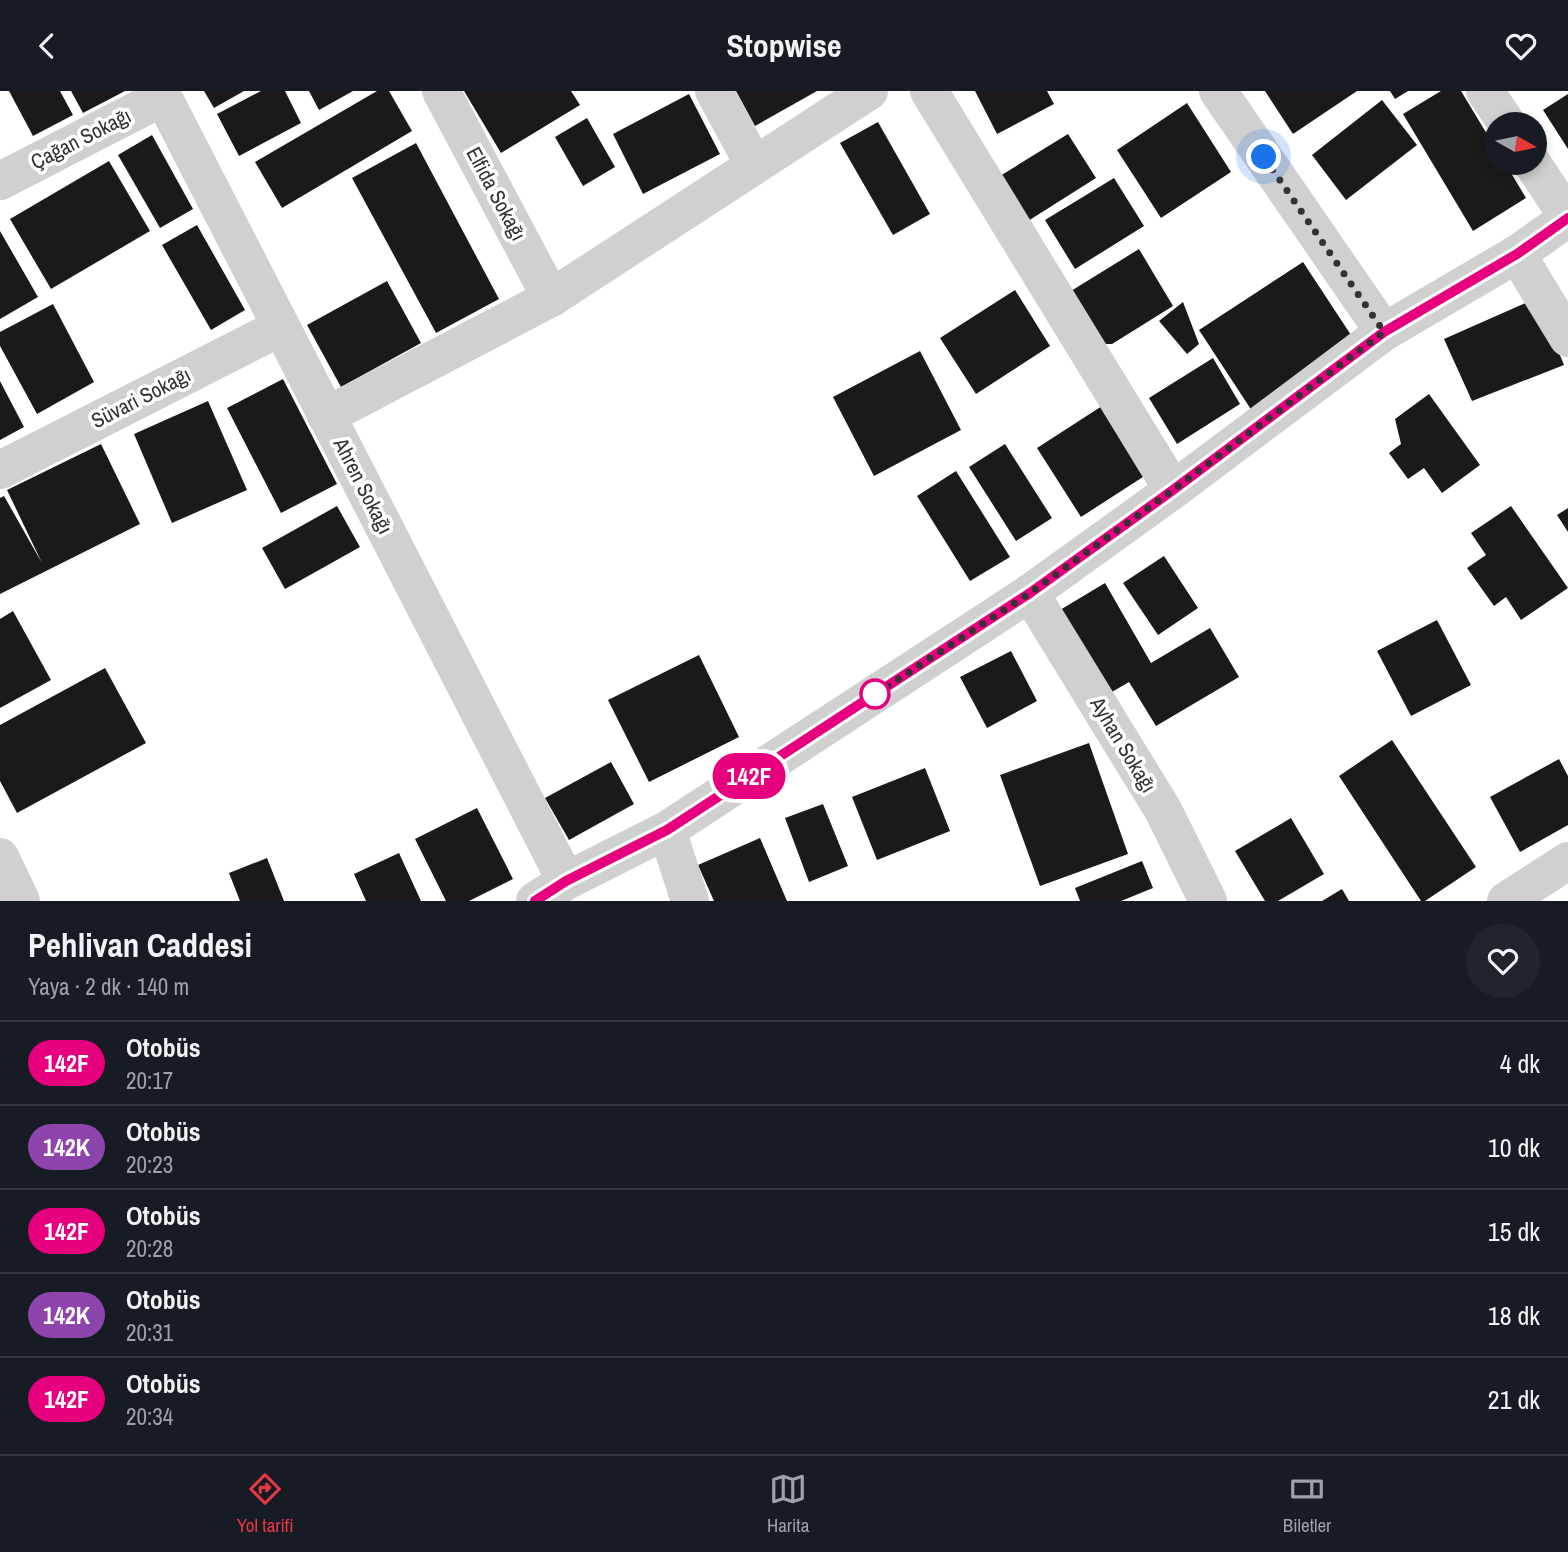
<!DOCTYPE html>
<html lang="tr">
<head>
<meta charset="utf-8">
<style>
	:root { --surface:#171b24; --page:#20242c; --text:#f1f3f6; --muted:#9ea1a6; --line:#363941; --accent:#e63946 }
	body { margin:0; font-family:"Archivo Narrow",sans-serif; background:var(--page); color:var(--text); height:100vh; display:flex; flex-direction:column; font-size:26px; white-space:nowrap }
	* { box-sizing:border-box; margin:0 }
	p { font-size:23px; color:var(--muted) }
	.icon { flex:none; width:38px; height:38px; fill:none; stroke:currentColor; stroke-width:2; stroke-linecap:round; stroke-linejoin:round }
	.map { position:relative; height:810px; overflow:hidden }
	.side { display:flex; flex-direction:column; background:var(--surface); flex:1 }
	.side>* { flex:none }
	.badge { padding:0 14px; border-radius:23px; font-size:24px; line-height:46px }
	.needle { width:46px; rotate:99deg }
	.controls { position:absolute; left:1484px; top:21px; display:grid; gap:14px }
	.controls a { display:grid; place-items:center; width:63px; height:63px; border-radius:50%; background:var(--surface); box-shadow:0 4px 10px #0003; font-size:35px }
	.you { position:absolute; width:35px; height:35px; margin:-18px; border:5px solid #fff; border-radius:50%; background:#1a73e8; box-shadow:0 0 0 10px #1a73e833 }
	.map>.badge { position:absolute; translate:-50% -50%; box-shadow:0 0 0 4px #fff }
	.round { display:grid; place-items:center; flex:none; width:74px; height:74px; border-radius:37px; background:var(--page) }
	.headline { display:flex; align-items:center; justify-content:space-between; height:119px; padding:0 28px }
	h1 { font-size:33px; font-weight:800; line-height:52px }
	ul { padding:0; list-style:none }
	li { display:flex; align-items:center; gap:21px; height:84px; padding:0 28px; border-top:2px solid var(--line) }
	li div { flex:1 }
	li b { display:block; font-size:26px }
	li em { font-style:normal }
	li .badge { min-width:77px; font-weight:700; text-align:center }
	header { display:flex; justify-content:space-between; align-items:center; height:91px; padding:0 28px; background:var(--surface); font-size:32px; font-weight:800 }
	.tabs { display:flex; justify-content:space-around; align-items:center; height:98px; border-top:2px solid var(--line); background:var(--surface); font-size:19px; color:var(--muted) }
	.tabs a { display:grid; justify-items:center; gap:4px }
	.tabs .current { color:var(--accent) }
	.map>svg:first-child { display:block }
	.building { fill:#1a1a1a }
	.lines { fill:none; stroke-linecap:round; stroke-linejoin:round }
	.minor { stroke:#d0d0d0; stroke-width:38 }
	.line-casing { stroke:#fff; stroke-width:16 }
	.line { stroke:#e6007e; stroke-width:10 }
	.walk { stroke:#333; stroke-width:7; stroke-dasharray:0 12.6 }
	.stop-dot { fill:#fff; stroke:#e6007e; stroke-width:3.5 }
	.labels { text-anchor:middle; stroke-width:7; stroke-linejoin:round; paint-order:stroke }
	.street-label { font-size:21px; fill:#333; stroke:#fff }
</style>
</head>
<body>
<header><svg class="icon" aria-label="back" viewBox="0 0 24 24"><path d="M15 5l-7 7 7 7"/></svg>Stopwise<svg class="icon" aria-label="heart" viewBox="0 0 24 24"><path d="M12 20l-8-8c-3-5 5-10 8-4 3-6 11-1 8 4z"/></svg></header>
<div class="map">
<svg width="1568" height="810" viewBox="0 0 1568 810">
	<rect width="100%" height="100%" fill="#fff"/>
	<g class="building">
		<polygon points="9,0 60,0 73,24 33,45"/>
		<polygon points="71,0 125,0 83,22"/>
		<polygon points="204,0 244,0 214,17"/>
		<polygon points="261,0 285,0 301,32 239,65 217,23"/>
		<polygon points="309,0 353,0 319,19"/>
		<polygon points="377,0 389,0 412,40 282,117 255,71"/>
		<polygon points="464,0 571,0 580,14 501,62"/>
		<polygon points="736,0 817,0 755,35"/>
		<polygon points="975,0 1047,0 1054,13 997,43"/>
		<polygon points="1265,0 1357,0 1293,43"/>
		<polygon points="1390,0 1408,0 1395,8"/>
		<polygon points="1441,0 1461,0 1496,58 1496,72 1505,72 1526,107 1473,140 1403,23"/>
		<polygon points="689,3 720,63 643,103 613,43"/>
		<polygon points="1568,3 1568,58 1543,19"/>
		<polygon points="1382,9 1417,54 1346,109 1312,64"/>
		<polygon points="1187,12 1231,81 1161,127 1117,59"/>
		<polygon points="587,27 615,76 583,95 555,46"/>
		<polygon points="878,31 930,123 893,144 840,52"/>
		<polygon points="1068,43 1096,87 1028,130 1000,85"/>
		<polygon points="152,44 193,118 160,137 118,64"/>
		<polygon points="416,52 499,208 436,242 352,87"/>
		<polygon points="109,70 150,140 51,198 10,128"/>
		<polygon points="1114,87 1144,135 1075,178 1045,129"/>
		<polygon points="197,134 245,219 211,239 162,154"/>
		<polygon points="0,140 38,206 0,228"/>
		<polygon points="1139,158 1173,215 1112,253 1102,253 1071,200"/>
		<polygon points="1303,171 1351,244 1254,323 1199,239"/>
		<polygon points="387,190 421,252 341,296 307,234"/>
		<polygon points="1015,199 1050,255 976,303 940,247"/>
		<polygon points="1537,207 1564,274 1472,310 1444,248"/>
		<polygon points="1183,211 1199,253 1187,263 1159,230"/>
		<polygon points="53,213 94,291 37,323 0,255 0,241"/>
		<polygon points="920,260 961,339 874,385 833,306"/>
		<polygon points="1213,267 1240,313 1177,353 1149,307"/>
		<polygon points="283,288 337,393 281,422 227,317"/>
		<polygon points="0,290 24,336 0,349"/>
		<polygon points="1429,303 1480,374 1442,402 1424,377 1408,388 1389,362 1401,353 1395,328"/>
		<polygon points="208,310 247,399 172,432 134,343"/>
		<polygon points="1102,315 1146,384 1081,426 1037,357"/>
		<polygon points="101,353 140,433 0,503 0,407 4,405 42,472 7,399"/>
		<polygon points="1005,353 1052,427 1016,450 969,376"/>
		<polygon points="956,380 1010,466 970,490 917,405"/>
		<polygon points="337,415 360,456 285,498 262,457"/>
		<polygon points="1511,415 1568,497 1521,529 1506,506 1494,515 1467,477 1486,464 1471,442"/>
		<polygon points="1568,417 1568,441 1557,424"/>
		<polygon points="1164,465 1198,517 1158,544 1123,492"/>
		<polygon points="1105,492 1151,572 1210,537 1239,586 1156,635 1129,591 1100,608 1050,525"/>
		<polygon points="13,520 51,589 0,617 0,528"/>
		<polygon points="1437,529 1471,594 1411,625 1377,560"/>
		<polygon points="1011,560 1037,610 987,637 960,586"/>
		<polygon points="699,564 739,646 649,691 608,609"/>
		<polygon points="105,577 146,652 17,722 0,690 0,634"/>
		<polygon points="1392,649 1476,776 1425,810 1421,810 1339,685"/>
		<polygon points="1089,652 1128,763 1040,795 1000,684"/>
		<polygon points="1559,668 1568,685 1568,734 1520,761 1490,706"/>
		<polygon points="611,671 634,713 569,749 545,707"/>
		<polygon points="925,677 950,740 877,769 852,706"/>
		<polygon points="823,713 848,775 809,791 785,727"/>
		<polygon points="477,717 513,788 469,810 446,810 415,748"/>
		<polygon points="1291,727 1324,783 1278,810 1265,810 1235,760"/>
		<polygon points="760,747 787,810 714,810 698,774"/>
		<polygon points="399,762 421,810 366,810 354,783"/>
		<polygon points="267,767 284,810 240,810 229,782"/>
		<polygon points="1142,770 1153,797 1121,810 1080,810 1075,797"/>
		<polygon points="1342,798 1349,810 1322,810"/>
	</g>
	<g class="lines">
		<g class="minor">
			<polyline points="160,0 566,790"/>
			<polyline points="441,0 551,207"/>
			<polyline points="714,0 754,74"/>
			<polyline points="929,0 1173,399"/>
			<polyline points="1218,0 1384,241"/>
			<polyline points="1485,0 1507,33"/>
			<polyline points="1532,72 1568,126"/>
			<polyline points="0,90 163,6"/>
			<polyline points="1517,163 1568,247"/>
			<polyline points="326,325 551,207 869,0"/>
			<polyline points="0,379 281,236"/>
			<polyline points="1030,502 1163,719 1208,810"/>
			<polyline points="667,739 690,810"/>
			<polyline points="0,766 21,810"/>
			<polyline points="535,810 566,790 667,739 1030,502 1173,399 1384,241 1517,163 1568,127"/>
			<polyline points="1506,810 1568,770"/>
		</g>
	</g>
	<g class="lines">
		<g class="line-casing">
			<polyline id="line" points="535,810 566,790 667,739 1030,502 1173,399 1384,241 1517,163 1568,127"/>
		</g>
		<use href="#line" class="line"/>
		<polyline class="walk" points="875,603 871,606 1030,502 1173,399 1384,241 1264,66"/>
	</g>
	<circle class="stop-dot" cx="875" cy="603" r="14"/>
	<g class="labels">
		<g class="street-label">
			<text transform="translate(81 48) rotate(-27)" y="7">Çağan Sokağı</text>
			<text transform="translate(496 103) rotate(62)" y="7">Elfida Sokağı</text>
			<text transform="translate(141 307) rotate(-27)" y="7">Süvari Sokağı</text>
			<text transform="translate(363 395) rotate(63)" y="7">Ahren Sokağı</text>
			<text transform="translate(1123 654) rotate(59)" y="7">Ayhan Sokağı</text>
		</g>
	</g>
</svg>
<div class="controls">
<a><svg class="needle" viewBox="-14 -14 28 28"><path d="M0-13l5 13h-10z" fill="#e53935"/><path d="M0 13l5-13h-10z" fill="#9ea1a6"/></svg></a>
</div>
<div class="you" style="left:1264px;top:66px"></div>
<b class="badge" style="left:749px;top:685px;background:#e6007e;color:#fff">142F</b>
</div>
<section class="side">
<div class="headline"><div><h1>Pehlivan Caddesi</h1><p>Yaya · 2 dk · 140 m</p></div><a class="round"><svg class="icon" aria-label="heart" viewBox="0 0 24 24"><path d="M12 20l-8-8c-3-5 5-10 8-4 3-6 11-1 8 4z"/></svg></a></div>
<ul>
<li><span class="badge" style="background:#e6007e;color:#fff">142F</span><div><b>Otobüs</b><p>20:17</p></div><em>4 dk</em></li>
<li><span class="badge" style="background:#8e44ad;color:#fff">142K</span><div><b>Otobüs</b><p>20:23</p></div><em>10 dk</em></li>
<li><span class="badge" style="background:#e6007e;color:#fff">142F</span><div><b>Otobüs</b><p>20:28</p></div><em>15 dk</em></li>
<li><span class="badge" style="background:#8e44ad;color:#fff">142K</span><div><b>Otobüs</b><p>20:31</p></div><em>18 dk</em></li>
<li><span class="badge" style="background:#e6007e;color:#fff">142F</span><div><b>Otobüs</b><p>20:34</p></div><em>21 dk</em></li>
</ul>
</section>
<nav class="tabs">
<a class="current"><svg class="icon" aria-label="directions" viewBox="0 0 24 24"><path d="M12 3l9 9-9 9-9-9zM9 14v-3h6M13 9l2 2-2 2"/></svg>Yol tarifi</a>
<a><svg class="icon" aria-label="map" viewBox="0 0 24 24"><path d="M3 6l6-2 6 2 6-2v14l-6 2-6-2-6 2zM9 4v14M15 6v14"/></svg>Harita</a>
<a><svg class="icon" aria-label="tickets" viewBox="0 0 24 24"><path d="M3 7h18v10H3zM15 7v10"/></svg>Biletler</a>
</nav>
</body>
</html>
